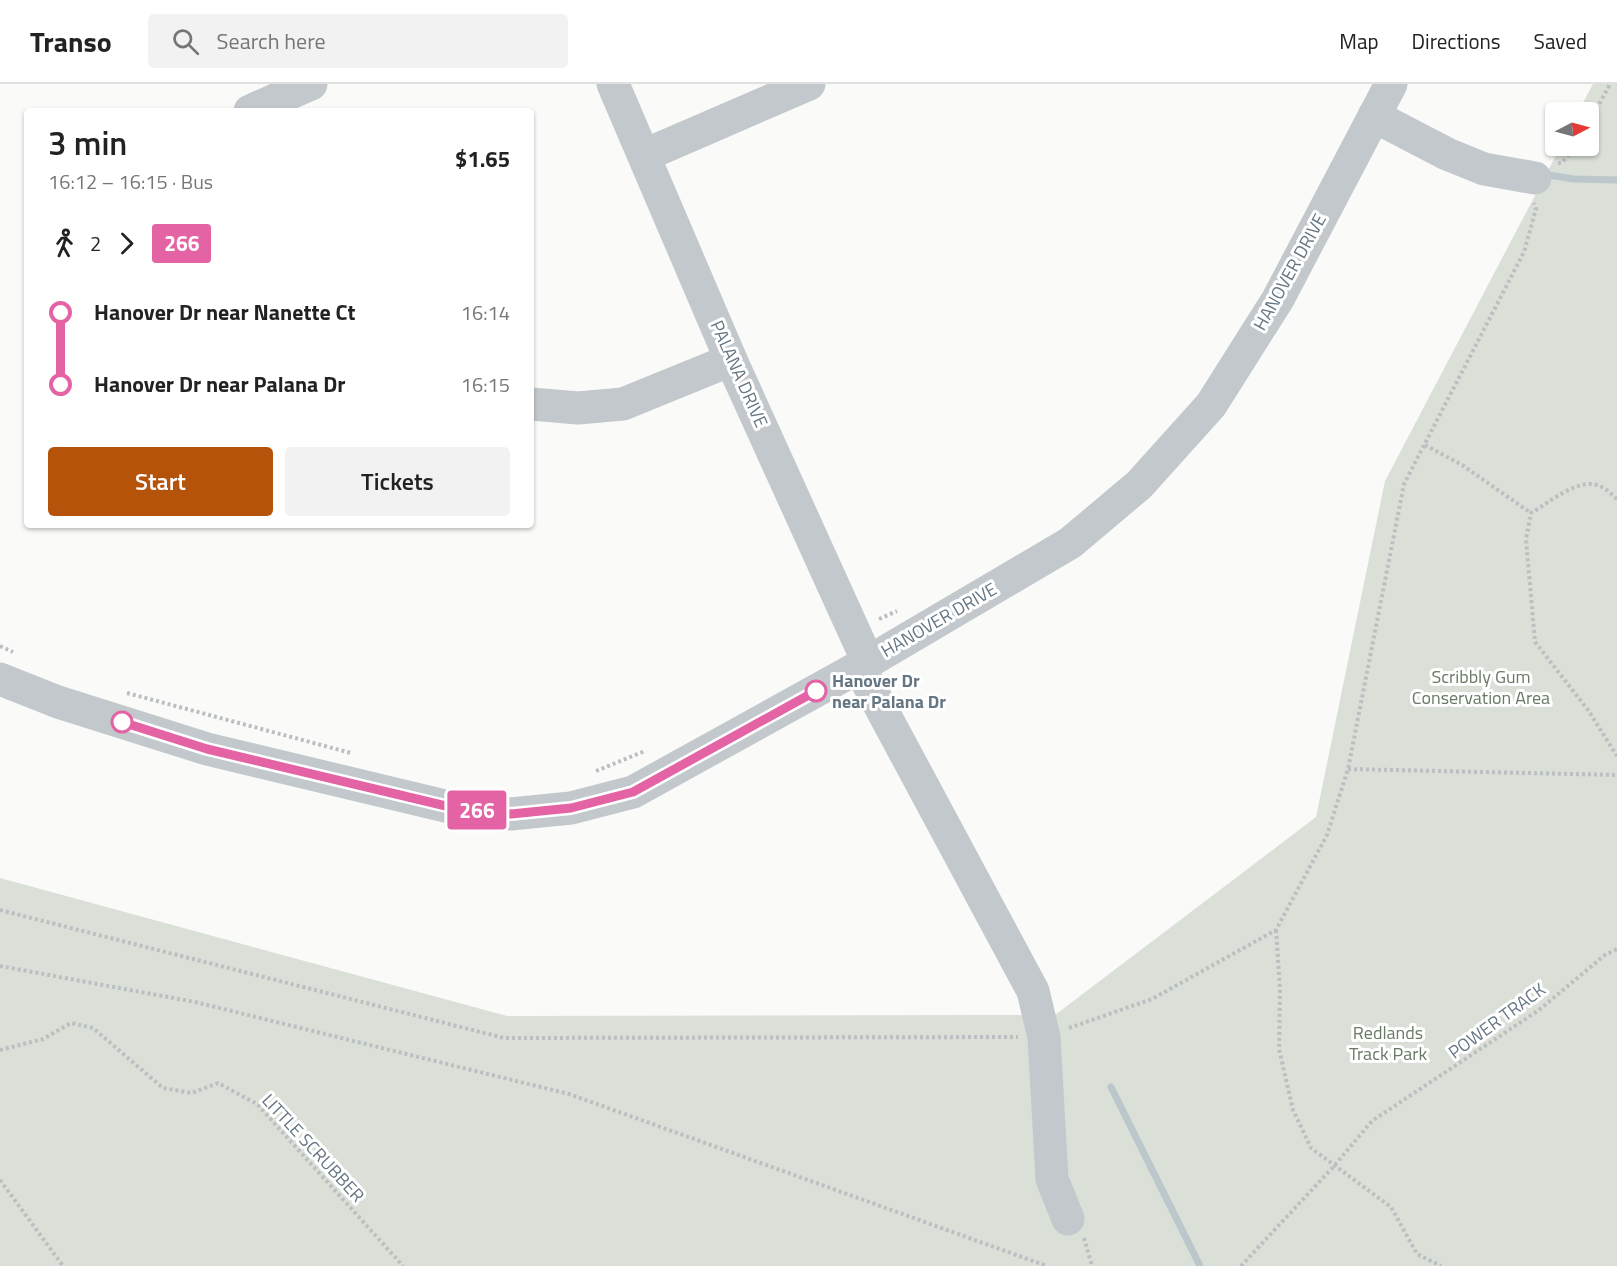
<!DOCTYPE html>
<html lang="en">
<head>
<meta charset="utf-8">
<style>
	:root { --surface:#fff; --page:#f2f2f2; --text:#222; --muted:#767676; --line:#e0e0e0; --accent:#b45309 }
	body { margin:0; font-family:"Titillium Web",sans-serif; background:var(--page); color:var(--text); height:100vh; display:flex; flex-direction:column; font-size:22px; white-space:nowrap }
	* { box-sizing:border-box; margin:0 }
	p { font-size:20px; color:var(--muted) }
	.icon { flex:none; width:33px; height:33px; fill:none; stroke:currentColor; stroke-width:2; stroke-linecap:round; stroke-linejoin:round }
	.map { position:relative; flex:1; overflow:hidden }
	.sheet { position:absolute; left:24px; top:24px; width:510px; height:420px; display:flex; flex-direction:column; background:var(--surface); border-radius:6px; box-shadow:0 2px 4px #0004 }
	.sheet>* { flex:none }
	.badge { padding:0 12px; border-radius:4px; font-size:21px; line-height:39px }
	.needle { width:39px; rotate:84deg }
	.tools { position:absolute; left:1545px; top:18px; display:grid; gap:12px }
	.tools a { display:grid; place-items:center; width:54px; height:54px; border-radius:6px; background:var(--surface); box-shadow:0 2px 4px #0004; font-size:30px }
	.map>.badge { position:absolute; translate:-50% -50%; box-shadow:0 0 0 3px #fff }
	.legs { display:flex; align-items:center; gap:9px; height:66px; padding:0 24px; font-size:20px }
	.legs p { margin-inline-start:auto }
	.summary { display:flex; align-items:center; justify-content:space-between; height:102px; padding:0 24px }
	h1 { font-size:33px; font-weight:600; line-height:45px }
	.primary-button { display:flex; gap:12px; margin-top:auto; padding:12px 24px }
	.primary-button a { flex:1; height:69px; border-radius:6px; background:var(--accent); color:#fff; font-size:24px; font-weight:600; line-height:69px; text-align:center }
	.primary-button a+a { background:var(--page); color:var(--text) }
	ul { padding:0 24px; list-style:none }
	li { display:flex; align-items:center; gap:21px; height:72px; font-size:22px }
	li i { display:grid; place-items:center; width:9px; height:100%; margin:0 8px; background:currentColor }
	li i::after { content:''; width:15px; height:15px; margin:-8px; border:4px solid; border-radius:50%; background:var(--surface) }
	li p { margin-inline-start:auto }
	li:first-child i { background:linear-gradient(#0000 50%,currentColor 0) }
	li:last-child i { background:linear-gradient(currentColor 50%,#0000 0) }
	header { display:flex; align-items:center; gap:36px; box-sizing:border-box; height:84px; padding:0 30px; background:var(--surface); border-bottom:2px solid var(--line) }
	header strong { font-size:28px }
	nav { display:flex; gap:33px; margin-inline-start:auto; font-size:21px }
	.search { width:420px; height:54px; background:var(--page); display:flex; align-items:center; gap:15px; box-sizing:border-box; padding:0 21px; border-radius:6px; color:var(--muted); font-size:22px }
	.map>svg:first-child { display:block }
	.green { fill:#dadfd7 }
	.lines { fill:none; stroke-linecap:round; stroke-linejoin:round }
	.stream { stroke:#bbc7cb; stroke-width:7 }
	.path { stroke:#bbbfc2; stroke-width:4; stroke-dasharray:3 3; stroke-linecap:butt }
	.minor { stroke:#c3c8cc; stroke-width:33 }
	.line-1-casing { stroke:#fff; stroke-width:14 }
	.line-1 { stroke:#e463a4; stroke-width:9 }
	.stop-1-dot { fill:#fff; stroke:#e463a4; stroke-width:3 }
	.labels { text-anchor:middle; stroke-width:6; stroke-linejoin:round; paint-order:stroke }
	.street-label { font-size:18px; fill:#657683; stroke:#fff }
	.park-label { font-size:18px; fill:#687a64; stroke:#fff }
	.stop-label { font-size:18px; font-weight:bold; fill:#657683; stroke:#fff; text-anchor:start }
</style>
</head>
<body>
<header>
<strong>Transo</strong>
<div class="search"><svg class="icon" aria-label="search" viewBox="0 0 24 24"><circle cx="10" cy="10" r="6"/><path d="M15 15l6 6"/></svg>Search here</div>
<nav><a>Map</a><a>Directions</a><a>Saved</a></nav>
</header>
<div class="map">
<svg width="1617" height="1182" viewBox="0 0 1617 1182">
	<rect width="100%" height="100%" fill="#fafaf8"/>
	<polygon class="green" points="1593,0 1617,0 1617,1182 0,1182 0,794 507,932 1055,931 1316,733 1385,397 1561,62 1588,62 1588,28 1578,28"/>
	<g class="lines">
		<g class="stream">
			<polyline points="1543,90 1574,95 1617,96"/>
			<polyline points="1111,1003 1200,1182"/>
		</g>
		<g class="path">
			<polyline points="1588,41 1610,0"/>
			<polyline points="1558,79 1562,79 1575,62"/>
			<polyline points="1425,361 1462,381 1531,429"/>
			<path d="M 1617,415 C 1612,411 1608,406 1602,403 C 1580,391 1549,419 1531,429 L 1526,455 L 1535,558 L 1588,626 L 1617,672"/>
			<polyline points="879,535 897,527"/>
			<polyline points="0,562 13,568"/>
			<polyline points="127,609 351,669"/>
			<polyline points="1348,685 1617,691"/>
			<polyline points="596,687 645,667"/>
			<polyline points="0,826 504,954 1018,953"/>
			<polyline points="1276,846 1280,905 1279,965 1293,1026 1311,1064 1391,1123 1417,1170 1441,1182"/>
			<polyline points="0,882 195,918 569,1010 1047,1182"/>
			<polyline points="1069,944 1152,915 1276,846 1327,751 1348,685 1404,400 1524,168 1536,125 1534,119"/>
			<polyline points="0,966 43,955 71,939 93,944 163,1004 192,1009 218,999 257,1020 403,1182"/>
			<polyline points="0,1096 63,1182"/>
			<polyline points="1084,1154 1092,1182"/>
			<polyline points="1241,1182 1334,1082 1372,1037 1539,926 1605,871 1617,865"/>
		</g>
		<g class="minor">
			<polyline points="613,0 731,276 868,578"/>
			<polyline points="250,27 311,0"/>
			<polyline points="1374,32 1447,70 1484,85 1535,94"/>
			<polyline points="645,71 809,0"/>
			<polyline points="531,320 578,324 623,320 731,276"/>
			<polyline points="859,583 1033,907 1044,953 1052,1095 1068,1135"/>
			<polyline points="0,595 58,618 207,665 445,722 511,730 571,724 633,708 868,578 1070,459 1139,401 1211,321 1278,215 1391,0"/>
		</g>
	</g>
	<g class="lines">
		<g class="line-1-casing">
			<polyline id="line-1" points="122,638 207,665 446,722 511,730 571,724 633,708 816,607"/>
		</g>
		<use href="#line-1" class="line-1"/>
	</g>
	<g class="stop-1-dot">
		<circle cx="816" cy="607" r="10"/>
		<circle cx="122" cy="638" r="10"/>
	</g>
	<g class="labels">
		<g class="street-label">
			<text transform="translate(1290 188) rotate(-61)" y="6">HANOVER DRIVE</text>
			<text transform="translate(739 290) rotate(66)" y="6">PALANA DRIVE</text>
			<text transform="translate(939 536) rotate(-30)" y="6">HANOVER DRIVE</text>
			<text transform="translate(1497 937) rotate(-36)" y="6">POWER TRACK</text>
			<text transform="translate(313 1064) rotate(47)" y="6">LITTLE SCRUBBER</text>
		</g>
		<g class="park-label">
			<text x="1481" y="599">Scribbly Gum<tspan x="1481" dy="21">Conservation Area</tspan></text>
			<text x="1388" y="955">Redlands<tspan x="1388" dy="21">Track Park</tspan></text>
		</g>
		<g class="stop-label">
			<text x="832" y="603">Hanover Dr<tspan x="832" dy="21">near Palana Dr</tspan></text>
		</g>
	</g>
</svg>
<div class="tools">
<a><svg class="needle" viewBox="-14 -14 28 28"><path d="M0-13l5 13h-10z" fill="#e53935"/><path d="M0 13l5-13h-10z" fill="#767676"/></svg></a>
</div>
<b class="badge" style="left:477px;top:726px;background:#e463a4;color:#fff">266</b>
<section class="sheet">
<div class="summary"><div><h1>3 min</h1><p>16:12 – 16:15 · Bus</p></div><b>$1.65</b></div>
<div class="legs"><svg class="icon" aria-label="walk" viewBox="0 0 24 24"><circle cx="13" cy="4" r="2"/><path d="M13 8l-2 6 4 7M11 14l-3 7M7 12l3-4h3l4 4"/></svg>2<svg class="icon" aria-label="forward" viewBox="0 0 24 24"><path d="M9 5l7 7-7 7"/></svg><b class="badge" style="background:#e463a4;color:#fff">266</b></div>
<ul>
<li><i style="color:#e463a4"></i><b>Hanover Dr near Nanette Ct</b><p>16:14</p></li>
<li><i style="color:#e463a4"></i><b>Hanover Dr near Palana Dr</b><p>16:15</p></li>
</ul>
<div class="primary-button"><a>Start</a><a>Tickets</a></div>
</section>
</div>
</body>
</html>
